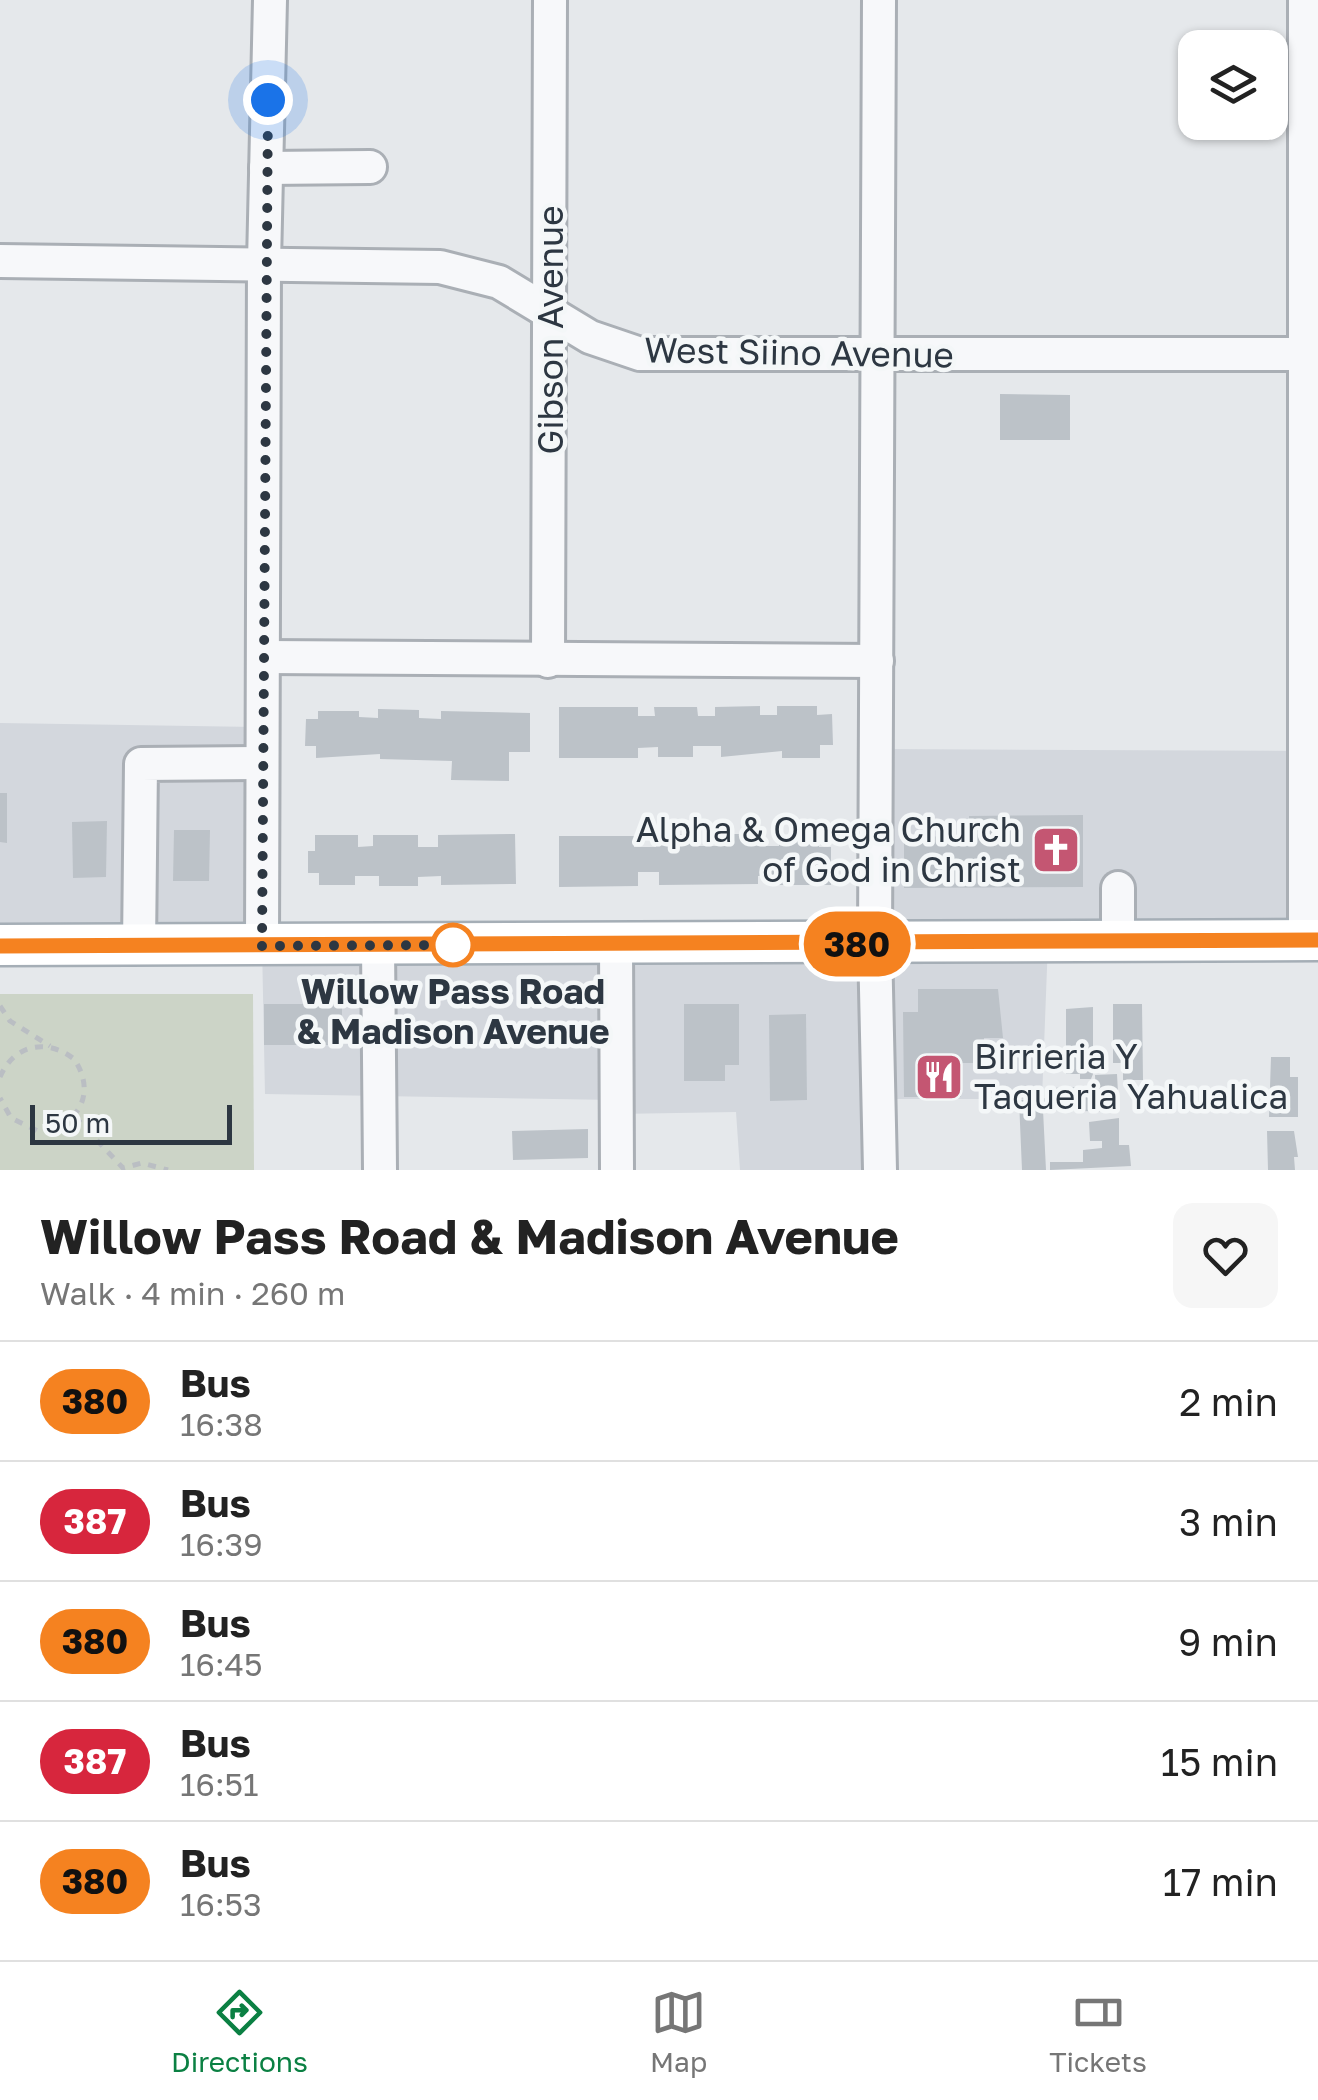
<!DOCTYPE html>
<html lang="en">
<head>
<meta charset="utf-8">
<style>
	:root { --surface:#fff; --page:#f6f6f6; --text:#222; --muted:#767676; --line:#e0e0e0; --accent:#0b8043 }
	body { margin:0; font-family:"Golos Text",sans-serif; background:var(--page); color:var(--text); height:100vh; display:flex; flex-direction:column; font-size:38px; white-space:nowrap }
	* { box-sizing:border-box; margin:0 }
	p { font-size:32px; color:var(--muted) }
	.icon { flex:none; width:55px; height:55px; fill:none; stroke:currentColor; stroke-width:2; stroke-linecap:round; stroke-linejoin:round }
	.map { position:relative; height:1170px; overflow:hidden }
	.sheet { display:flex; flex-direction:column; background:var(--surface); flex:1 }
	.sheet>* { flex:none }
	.badge { padding:0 20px; border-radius:32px; font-size:35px; line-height:65px }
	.tools { position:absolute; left:1178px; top:30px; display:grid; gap:20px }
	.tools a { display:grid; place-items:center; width:110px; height:110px; border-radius:20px; background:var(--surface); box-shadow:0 2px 8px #0004; font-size:50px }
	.scale { position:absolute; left:30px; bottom:25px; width:202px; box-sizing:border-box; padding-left:10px; border:5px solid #2d3742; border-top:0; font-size:28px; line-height:35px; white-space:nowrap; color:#2d3742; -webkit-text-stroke:8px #f4f7f8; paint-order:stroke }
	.you { position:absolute; width:50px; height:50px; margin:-25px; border:8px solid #fff; border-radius:50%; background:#1a73e8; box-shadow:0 0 0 15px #1a73e833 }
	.map>.badge { position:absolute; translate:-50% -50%; box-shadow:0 0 0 5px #fff }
	.round { display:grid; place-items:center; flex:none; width:105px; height:105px; border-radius:20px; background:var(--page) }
	.head { display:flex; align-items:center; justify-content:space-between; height:170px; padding:0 40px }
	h1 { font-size:48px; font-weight:700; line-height:75px }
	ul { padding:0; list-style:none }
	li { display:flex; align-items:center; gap:30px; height:120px; padding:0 40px; border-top:2px solid var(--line) }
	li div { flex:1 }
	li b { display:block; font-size:38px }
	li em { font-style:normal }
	li .badge { min-width:110px; font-weight:700; text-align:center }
	.dock { display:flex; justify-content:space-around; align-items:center; height:140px; border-top:2px solid var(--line); background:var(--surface); font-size:28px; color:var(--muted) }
	.dock a { display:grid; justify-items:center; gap:5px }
	.dock .selected { color:var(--accent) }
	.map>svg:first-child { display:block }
	.built { fill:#d3d7dd }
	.green { fill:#ccd4c7 }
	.building { fill:#bcc2c8 }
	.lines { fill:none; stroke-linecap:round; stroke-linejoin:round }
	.minor-casing { stroke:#aaafb5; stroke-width:38 }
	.major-casing { stroke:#a5aeb6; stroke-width:45 }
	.path { stroke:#babec3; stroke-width:5; stroke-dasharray:8 8; stroke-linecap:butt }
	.minor { stroke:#f7f8fa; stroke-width:32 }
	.major { stroke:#fff; stroke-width:40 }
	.line-casing { stroke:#fff; stroke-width:22 }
	.line { stroke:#f58220; stroke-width:15 }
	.walk { stroke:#2d3742; stroke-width:10; stroke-dasharray:0 18 }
	.stop-dot { fill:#fff; stroke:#f58220; stroke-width:5 }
	.labels { text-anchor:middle; stroke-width:9; stroke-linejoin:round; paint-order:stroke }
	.street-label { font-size:35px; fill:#2d3742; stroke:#f4f7f8 }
	.poi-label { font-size:35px; fill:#2d3742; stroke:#f4f7f8; text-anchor:end }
	.stop-label { font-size:35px; font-weight:bold; fill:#2d3742; stroke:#f4f7f8 }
</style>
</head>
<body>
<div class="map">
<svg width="1318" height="1170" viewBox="0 0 1318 1170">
	<rect width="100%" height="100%" fill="#e5e8eb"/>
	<polygon class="built" points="0,723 262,727 262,945 875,944 880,749 1308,751 1305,940 1048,942 1042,1099 881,1099 880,1170 740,1170 736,1112 617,1114 616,1100 265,1094 262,945 0,945"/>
	<polygon class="green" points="0,994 253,994 254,1170 0,1170"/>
	<g class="building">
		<polygon points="1000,394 1070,395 1070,440 1000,440"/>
		<polygon points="760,706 760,715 777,715 777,706 817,706 817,715 832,714 833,745 820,745 820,758 782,758 782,751 721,757 721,746 693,746 693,757 658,757 658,747 638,748 638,758 559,758 559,707 638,707 638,716 655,716 654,707 697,707 698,716 715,716 715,707"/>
		<polygon points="378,709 419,710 419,718 441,719 441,711 530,713 530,752 509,752 509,781 451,780 452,761 380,759 380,754 316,758 316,746 305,746 306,719 318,719 318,711 359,711 359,717 378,718"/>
		<polygon points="0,793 7,793 7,843 0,842"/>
		<polygon points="1083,815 1083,887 904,888 904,837 969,836 969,816"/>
		<polygon points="107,821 106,877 73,878 72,822"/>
		<polygon points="174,830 210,830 209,881 173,881"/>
		<polygon points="515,834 516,884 441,885 441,876 418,877 418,886 379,886 379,876 355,876 355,885 319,885 319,873 308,873 308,851 315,851 315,835 358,835 358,847 373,846 373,835 418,835 418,847 438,847 438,835"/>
		<polygon points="656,834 696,834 696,846 718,846 718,834 757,834 757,846 779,846 779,837 819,837 819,847 831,847 831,885 776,885 776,875 758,876 758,884 659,885 659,872 638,872 638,886 559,887 559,836 634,836 634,847 656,847"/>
		<polygon points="918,989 998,989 1003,1038 984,1038 984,1063 961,1063 961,1097 904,1097 903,1012 918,1012"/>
		<rect x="264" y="1004" width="78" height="41"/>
		<polygon points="684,1004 739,1004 739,1065 725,1065 725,1081 684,1081"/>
		<polygon points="1113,1004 1142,1004 1143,1080 1123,1080 1123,1063 1113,1063"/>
		<polygon points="1093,1007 1093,1074 1091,1079 1080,1079 1080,1074 1066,1074 1066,1009"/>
		<polygon points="806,1014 807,1100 770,1101 769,1015"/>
		<polygon points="1271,1057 1290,1057 1290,1077 1298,1077 1298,1117 1269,1117"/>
		<polygon points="1117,1074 1119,1112 1043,1110 1046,1170 1022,1170 1019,1100 1048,1098 1047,1088 1083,1087 1084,1097 1096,1096 1095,1075"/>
		<polygon points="1119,1118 1119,1145 1129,1145 1131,1166 1050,1170 1050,1162 1083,1162 1083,1150 1102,1148 1102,1141 1090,1141 1089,1122"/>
		<polygon points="588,1129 588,1158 513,1160 512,1131"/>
		<polygon points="1267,1131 1294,1131 1298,1157 1294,1157 1295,1170 1268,1170"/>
	</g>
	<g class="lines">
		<g class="minor-casing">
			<g id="minor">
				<polyline points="879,0 875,944 880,1170"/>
				<polyline points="266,168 370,167"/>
				<polyline points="0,261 440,267 499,282 590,337 640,354 1318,354"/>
				<polyline points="265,657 877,661"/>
				<polyline points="548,661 550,0"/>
				<polyline points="1118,940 1118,888"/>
				<polyline points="1305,940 1305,0"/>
				<polyline points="616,944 617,1170"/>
				<polyline points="262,945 264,263 270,0"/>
				<polyline points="378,945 380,1170"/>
				<polyline points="139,946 141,764 261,763"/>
			</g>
		</g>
		<g class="major-casing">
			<polyline id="major" points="0,945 1318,940"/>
		</g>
		<g class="path">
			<polyline points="0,1006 10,1021 50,1046"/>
			<path d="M 0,1077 C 14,1044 47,1038 74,1059 C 98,1094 77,1128 38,1131 L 11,1118 L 0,1098"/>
			<polyline points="75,1117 123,1168 142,1163 168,1170"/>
		</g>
		<use href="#minor" class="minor"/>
		<use href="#major" class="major"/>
	</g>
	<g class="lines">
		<g class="line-casing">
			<polyline id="line" points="0,946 1318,940"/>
		</g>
		<use href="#line" class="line"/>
		<polyline class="walk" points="268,100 262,946 453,945"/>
	</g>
	<defs>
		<g id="church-square" transform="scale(2.5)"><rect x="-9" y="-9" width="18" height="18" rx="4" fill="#c45672" stroke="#f4f7f8"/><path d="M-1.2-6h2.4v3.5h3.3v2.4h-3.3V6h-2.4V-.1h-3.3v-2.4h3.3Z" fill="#fff"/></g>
		<g id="restaurant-square" transform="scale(2.5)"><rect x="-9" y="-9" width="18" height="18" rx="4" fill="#c45672" stroke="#f4f7f8"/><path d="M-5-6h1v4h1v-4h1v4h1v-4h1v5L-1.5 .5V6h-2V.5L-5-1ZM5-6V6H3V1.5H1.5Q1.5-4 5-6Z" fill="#fff"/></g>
	</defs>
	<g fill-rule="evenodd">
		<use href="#church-square" x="1056" y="850"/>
		<use href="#restaurant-square" x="939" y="1077"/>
	</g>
	<circle class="stop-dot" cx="453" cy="945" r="20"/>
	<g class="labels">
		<g class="street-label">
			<text transform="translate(551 330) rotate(-90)" y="12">Gibson Avenue</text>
			<text transform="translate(799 353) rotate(1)" y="12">West Siino Avenue</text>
		</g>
		<g class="poi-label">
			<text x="1021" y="842">Alpha &amp; Omega Church<tspan x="1021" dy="40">of God in Christ</tspan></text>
			<text x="974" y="1069" text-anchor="start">Birrieria Y<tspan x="974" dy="40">Taqueria Yahualica</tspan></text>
		</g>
		<g class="stop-label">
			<text x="453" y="1004">Willow Pass Road<tspan x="453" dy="40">&amp; Madison Avenue</tspan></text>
		</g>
	</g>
</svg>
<div class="tools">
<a><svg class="icon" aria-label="layers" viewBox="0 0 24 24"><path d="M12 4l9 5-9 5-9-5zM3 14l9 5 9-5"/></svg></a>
</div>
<div class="scale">50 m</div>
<div class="you" style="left:268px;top:100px"></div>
<b class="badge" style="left:857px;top:944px;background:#f58220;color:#111">380</b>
</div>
<section class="sheet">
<div class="head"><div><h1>Willow Pass Road &amp; Madison Avenue</h1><p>Walk · 4 min · 260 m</p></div><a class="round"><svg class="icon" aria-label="heart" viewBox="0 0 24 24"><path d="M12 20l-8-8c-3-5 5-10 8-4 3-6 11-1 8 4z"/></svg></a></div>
<ul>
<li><span class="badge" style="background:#f58220;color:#111">380</span><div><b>Bus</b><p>16:38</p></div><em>2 min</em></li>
<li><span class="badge" style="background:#d7263d;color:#fff">387</span><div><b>Bus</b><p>16:39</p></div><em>3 min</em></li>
<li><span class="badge" style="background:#f58220;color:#111">380</span><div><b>Bus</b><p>16:45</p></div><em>9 min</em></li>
<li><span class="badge" style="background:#d7263d;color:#fff">387</span><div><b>Bus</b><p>16:51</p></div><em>15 min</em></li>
<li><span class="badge" style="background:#f58220;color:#111">380</span><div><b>Bus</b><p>16:53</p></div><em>17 min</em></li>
</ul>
</section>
<nav class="dock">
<a class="selected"><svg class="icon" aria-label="directions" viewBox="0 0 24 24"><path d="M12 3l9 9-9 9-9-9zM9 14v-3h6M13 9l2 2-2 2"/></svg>Directions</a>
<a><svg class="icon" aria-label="map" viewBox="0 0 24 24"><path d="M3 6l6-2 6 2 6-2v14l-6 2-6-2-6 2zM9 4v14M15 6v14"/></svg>Map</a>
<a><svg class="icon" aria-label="tickets" viewBox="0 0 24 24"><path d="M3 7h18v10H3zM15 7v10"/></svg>Tickets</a>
</nav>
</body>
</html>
